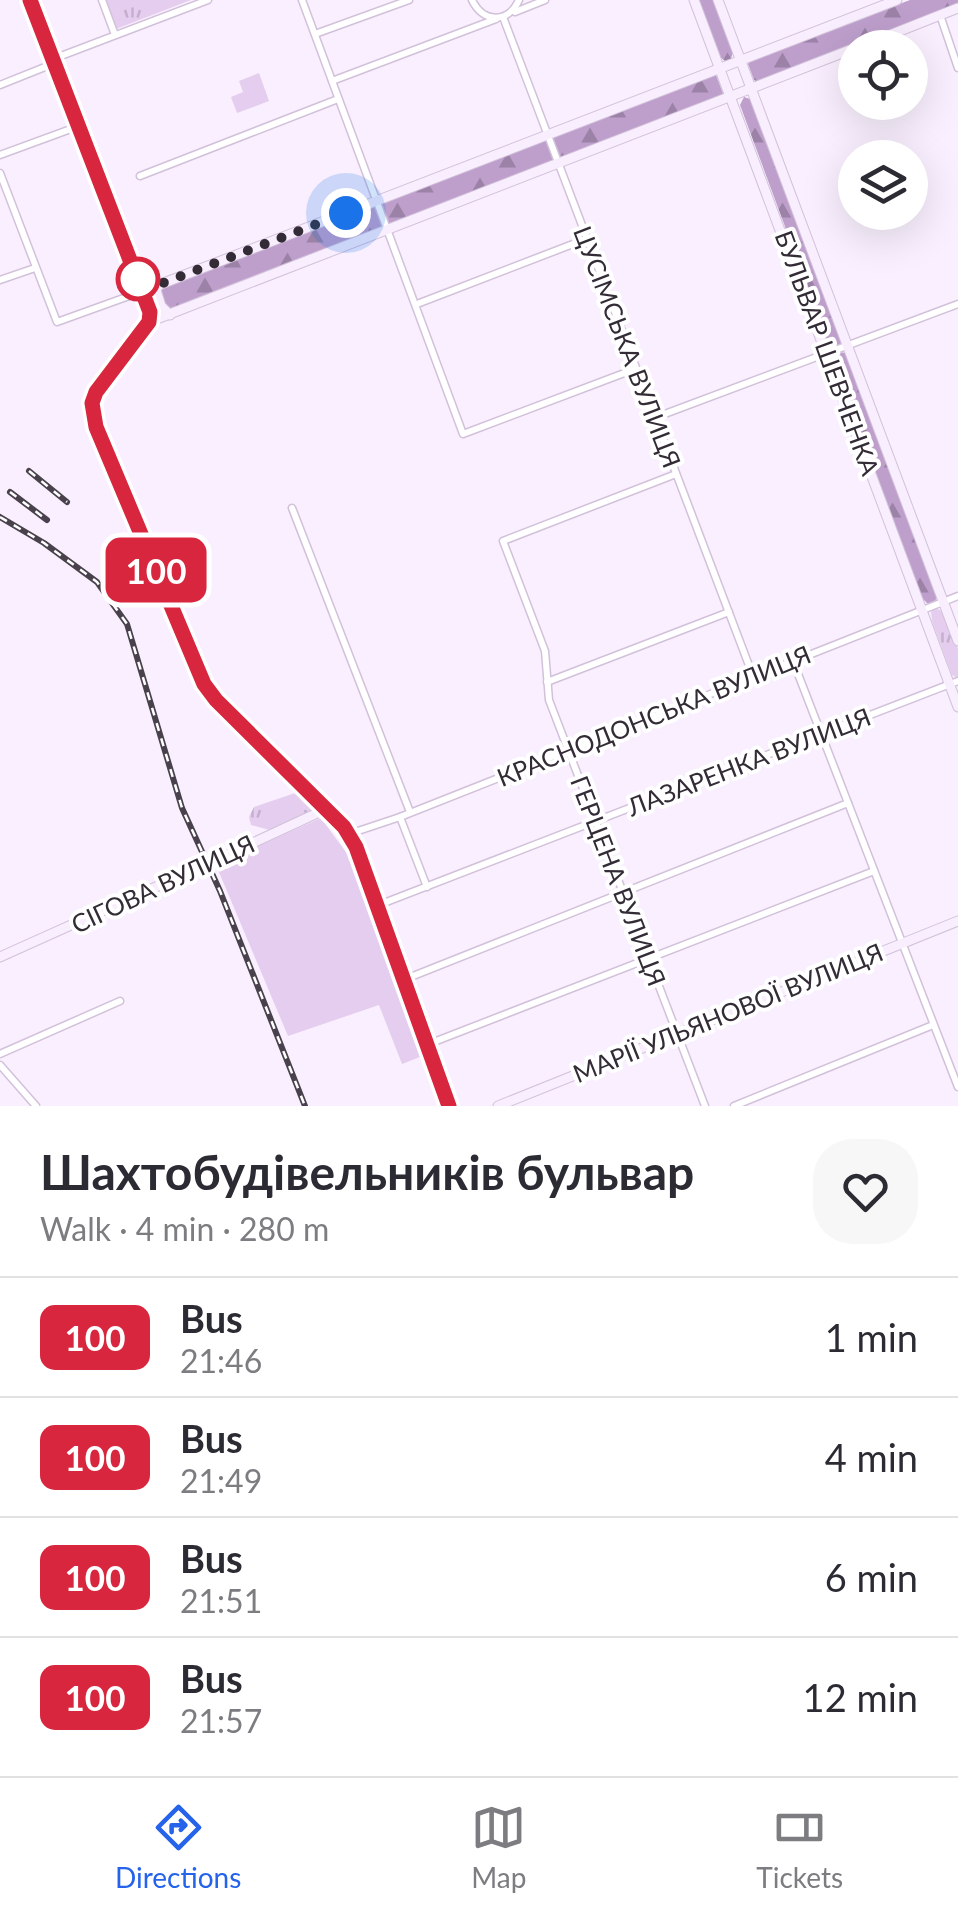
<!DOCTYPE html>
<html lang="en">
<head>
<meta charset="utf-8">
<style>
	:root { --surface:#fff; --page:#f7f7f7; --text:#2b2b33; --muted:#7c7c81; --line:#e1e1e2; --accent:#2563eb }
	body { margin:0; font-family:Lato,sans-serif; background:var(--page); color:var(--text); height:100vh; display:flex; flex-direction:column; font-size:38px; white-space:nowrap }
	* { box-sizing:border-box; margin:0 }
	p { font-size:32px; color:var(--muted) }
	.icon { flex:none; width:55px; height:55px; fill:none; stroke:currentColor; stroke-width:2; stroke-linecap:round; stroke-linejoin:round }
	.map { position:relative; height:1106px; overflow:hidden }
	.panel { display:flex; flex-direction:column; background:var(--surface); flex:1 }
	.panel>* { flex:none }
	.badge { padding:0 20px; border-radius:15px; font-size:35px; line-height:65px }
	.buttons { position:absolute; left:838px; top:30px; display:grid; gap:20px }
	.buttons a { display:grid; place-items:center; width:90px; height:90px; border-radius:50%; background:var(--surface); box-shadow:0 10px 40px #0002; font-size:50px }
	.you { position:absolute; width:50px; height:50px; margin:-25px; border:8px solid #fff; border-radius:50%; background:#1a73e8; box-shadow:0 0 0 15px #1a73e833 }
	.map>.badge { position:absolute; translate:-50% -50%; box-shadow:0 0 0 5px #fff }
	.round { display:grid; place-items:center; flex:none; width:105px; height:105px; border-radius:40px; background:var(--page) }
	.overview { display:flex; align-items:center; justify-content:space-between; height:170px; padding:0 40px }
	h1 { font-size:48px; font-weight:700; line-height:75px }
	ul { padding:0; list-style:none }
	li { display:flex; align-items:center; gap:30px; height:120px; padding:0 40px; border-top:2px solid var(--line) }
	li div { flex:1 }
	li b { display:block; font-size:38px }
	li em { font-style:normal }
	li .badge { min-width:110px; font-weight:700; text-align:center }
	.menu { display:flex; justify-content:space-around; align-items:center; height:140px; border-top:2px solid var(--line); background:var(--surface); font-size:28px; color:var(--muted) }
	.menu a { display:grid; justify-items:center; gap:5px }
	.menu .active { color:var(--accent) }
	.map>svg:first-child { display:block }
	.grass { fill:url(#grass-tufts) }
	.forest { fill:url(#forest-firs) }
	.pitch { fill:#e4cdee }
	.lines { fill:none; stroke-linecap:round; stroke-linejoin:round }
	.street-casing { stroke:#d2c1da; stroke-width:9 }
	.secondary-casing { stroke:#d2c1da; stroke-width:11 }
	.street { stroke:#fff; stroke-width:6 }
	.secondary { stroke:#f8eefd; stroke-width:9 }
	.rail-casing { stroke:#49424c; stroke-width:6 }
	.rail { stroke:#fff; stroke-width:2.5; stroke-dasharray:8; stroke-linecap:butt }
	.secondary-bridge-casing { stroke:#d2c1da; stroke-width:11; stroke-linecap:butt }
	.secondary-bridge { stroke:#f8eefd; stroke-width:9 }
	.line-casing { stroke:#fff; stroke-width:22 }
	.line { stroke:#d7263d; stroke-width:15 }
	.walk { stroke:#332c36; stroke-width:10; stroke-dasharray:0 18 }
	.stop-dot { fill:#fff; stroke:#d7263d; stroke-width:5 }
	.labels { text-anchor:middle; stroke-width:8; stroke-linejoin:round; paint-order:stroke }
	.street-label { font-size:25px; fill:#332c36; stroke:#fff }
</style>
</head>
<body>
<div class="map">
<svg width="958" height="1106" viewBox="0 0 958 1106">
	<defs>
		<pattern id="grass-tufts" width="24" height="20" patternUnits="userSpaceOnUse" patternTransform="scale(2.5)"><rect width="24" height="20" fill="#e4cdee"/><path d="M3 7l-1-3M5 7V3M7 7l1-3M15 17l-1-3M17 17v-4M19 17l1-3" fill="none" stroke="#c4b0cd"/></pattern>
		<pattern id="forest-firs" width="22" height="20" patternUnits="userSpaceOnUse" patternTransform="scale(2.5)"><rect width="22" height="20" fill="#be9fcc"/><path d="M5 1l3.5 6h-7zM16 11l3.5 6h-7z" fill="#9b82a6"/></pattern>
	</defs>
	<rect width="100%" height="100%" fill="#f9effe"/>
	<g class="grass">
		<polygon points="105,0 191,0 116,29"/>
		<polygon points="935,608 944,612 958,649 958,678 952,675 932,621 931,612"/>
		<polygon points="301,791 319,807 317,813 277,832 251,825 249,817 254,807"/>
	</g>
	<g class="forest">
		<polygon points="698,0 714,0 733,52 731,59 725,61 720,57"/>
		<polygon points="910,0 958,0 958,6 758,82 754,80 748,64 751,60"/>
		<polygon points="716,75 724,96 170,309 165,306 161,290 163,288"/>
		<polygon points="744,97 753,100 842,337 841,345 834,348 827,340 740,105"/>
		<polygon points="839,352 846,353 937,598 933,603 927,603 922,598 836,366 834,359"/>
	</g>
	<g class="pitch">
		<polygon points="259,73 269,101 237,113 231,97 243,92 239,81"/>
		<polygon points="321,818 348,855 425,1055 402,1064 379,1005 288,1036 216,865"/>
	</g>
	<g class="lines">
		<g class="street-casing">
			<g id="street">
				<polyline points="102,0 115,35"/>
				<polyline points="302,0 463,434 635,369"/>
				<path d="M 472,0 C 483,23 508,24 519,0"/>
				<polyline points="515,12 545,0"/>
				<polyline points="940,15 958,68"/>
				<polyline points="503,17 753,676"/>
				<polyline points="315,34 409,0"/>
				<polyline points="332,81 496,19"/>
				<polyline points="0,85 45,67 53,59 208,0"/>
				<polyline points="0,155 79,126"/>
				<polyline points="0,173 57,322 143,291"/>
				<polyline points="140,176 338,99"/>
				<polyline points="0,280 35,268"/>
				<polyline points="417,304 586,239"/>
				<polyline points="654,418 958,304"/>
				<polyline points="676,474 503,541 545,651 549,700 705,1106"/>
				<polyline points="292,508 410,812"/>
				<polyline points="793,661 958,1087"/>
				<polyline points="547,682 729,612"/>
				<polyline points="400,817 427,887"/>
				<polyline points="349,834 400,817 958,596"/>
				<polyline points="376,906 958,681"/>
				<polyline points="403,980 848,803"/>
				<polyline points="426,1045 874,871"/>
				<polyline points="0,1054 120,1001"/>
				<polyline points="0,1065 36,1106"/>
				<polyline points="734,1106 933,1025"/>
			</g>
		</g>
		<g class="secondary-casing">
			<g id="secondary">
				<polyline points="30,0 150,312 149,322 96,392 92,403 96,427 205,684 217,700 349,834 449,1106"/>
				<polyline points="694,0 958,707"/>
				<polyline points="718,0 958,641"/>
				<polyline points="857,48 958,8"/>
				<polyline points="159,285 156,290 161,306 170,315"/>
				<polyline points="143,291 897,0"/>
				<polyline points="149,322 855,48"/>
				<polyline points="216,860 326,809"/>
				<polyline points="0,957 198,868"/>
				<polyline points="498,1106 958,921"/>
			</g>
		</g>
		<use href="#street" class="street"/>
		<use href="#secondary" class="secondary"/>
		<g class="rail-casing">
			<g id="rail">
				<polyline points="29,471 67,502"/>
				<polyline points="10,492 47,520"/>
				<polyline points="0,517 44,543 97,582 127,624 182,808 220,891 305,1106"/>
			</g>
		</g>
		<use href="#rail" class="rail"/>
		<g class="secondary-bridge-casing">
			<polyline id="secondary-bridge" points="198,868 216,860"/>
		</g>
		<use href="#secondary-bridge" class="secondary-bridge"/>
	</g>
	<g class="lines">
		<g class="line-casing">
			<polyline id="line" points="30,0 150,312 149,322 96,392 92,403 96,427 204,684 216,700 344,827 356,847 449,1106"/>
		</g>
		<use href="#line" class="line"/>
		<polyline class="walk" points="138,279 142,291 346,213"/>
	</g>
	<circle class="stop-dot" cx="138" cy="279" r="20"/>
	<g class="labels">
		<g class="street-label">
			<text transform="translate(627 347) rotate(69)" y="9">ЦУСІМСЬКА ВУЛИЦЯ</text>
			<text transform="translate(827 353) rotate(70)" y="9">БУЛЬВАР ШЕВЧЕНКА</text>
			<text transform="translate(654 716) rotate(-22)" y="9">КРАСНОДОНСЬКА ВУЛИЦЯ</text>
			<text transform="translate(749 762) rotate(-21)" y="9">ЛАЗАРЕНКА ВУЛИЦЯ</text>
			<text transform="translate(618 881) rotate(69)" y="9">ГЕРЦЕНА ВУЛИЦЯ</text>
			<text transform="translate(163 884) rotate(-25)" y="9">СІГОВА ВУЛИЦЯ</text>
			<text transform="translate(728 1013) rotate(-22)" y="9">МАРІЇ УЛЬЯНОВОЇ ВУЛИЦЯ</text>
		</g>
	</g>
</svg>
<div class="buttons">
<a><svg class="icon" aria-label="locate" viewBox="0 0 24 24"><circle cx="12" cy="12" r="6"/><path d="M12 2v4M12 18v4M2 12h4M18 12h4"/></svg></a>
<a><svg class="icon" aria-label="layers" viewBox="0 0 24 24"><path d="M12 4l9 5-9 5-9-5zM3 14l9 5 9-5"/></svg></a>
</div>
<div class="you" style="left:346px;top:213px"></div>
<b class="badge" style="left:156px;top:570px;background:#d7263d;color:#fff">100</b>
</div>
<section class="panel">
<div class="overview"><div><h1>Шахтобудівельників бульвар</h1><p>Walk · 4 min · 280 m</p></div><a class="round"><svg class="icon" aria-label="heart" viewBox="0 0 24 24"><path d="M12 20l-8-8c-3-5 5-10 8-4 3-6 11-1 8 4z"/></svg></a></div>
<ul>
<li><span class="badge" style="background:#d7263d;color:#fff">100</span><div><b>Bus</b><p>21:46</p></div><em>1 min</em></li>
<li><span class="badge" style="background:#d7263d;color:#fff">100</span><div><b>Bus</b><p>21:49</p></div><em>4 min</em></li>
<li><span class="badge" style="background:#d7263d;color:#fff">100</span><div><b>Bus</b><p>21:51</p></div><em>6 min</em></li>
<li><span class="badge" style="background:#d7263d;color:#fff">100</span><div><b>Bus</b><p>21:57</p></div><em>12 min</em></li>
</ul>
</section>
<nav class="menu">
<a class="active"><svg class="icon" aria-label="directions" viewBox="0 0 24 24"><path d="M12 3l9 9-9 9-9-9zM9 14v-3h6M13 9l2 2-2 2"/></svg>Directions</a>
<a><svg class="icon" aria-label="map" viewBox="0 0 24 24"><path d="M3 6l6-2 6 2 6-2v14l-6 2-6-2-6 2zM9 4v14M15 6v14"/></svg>Map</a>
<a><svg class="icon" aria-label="tickets" viewBox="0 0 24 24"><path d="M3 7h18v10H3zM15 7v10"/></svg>Tickets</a>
</nav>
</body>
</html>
